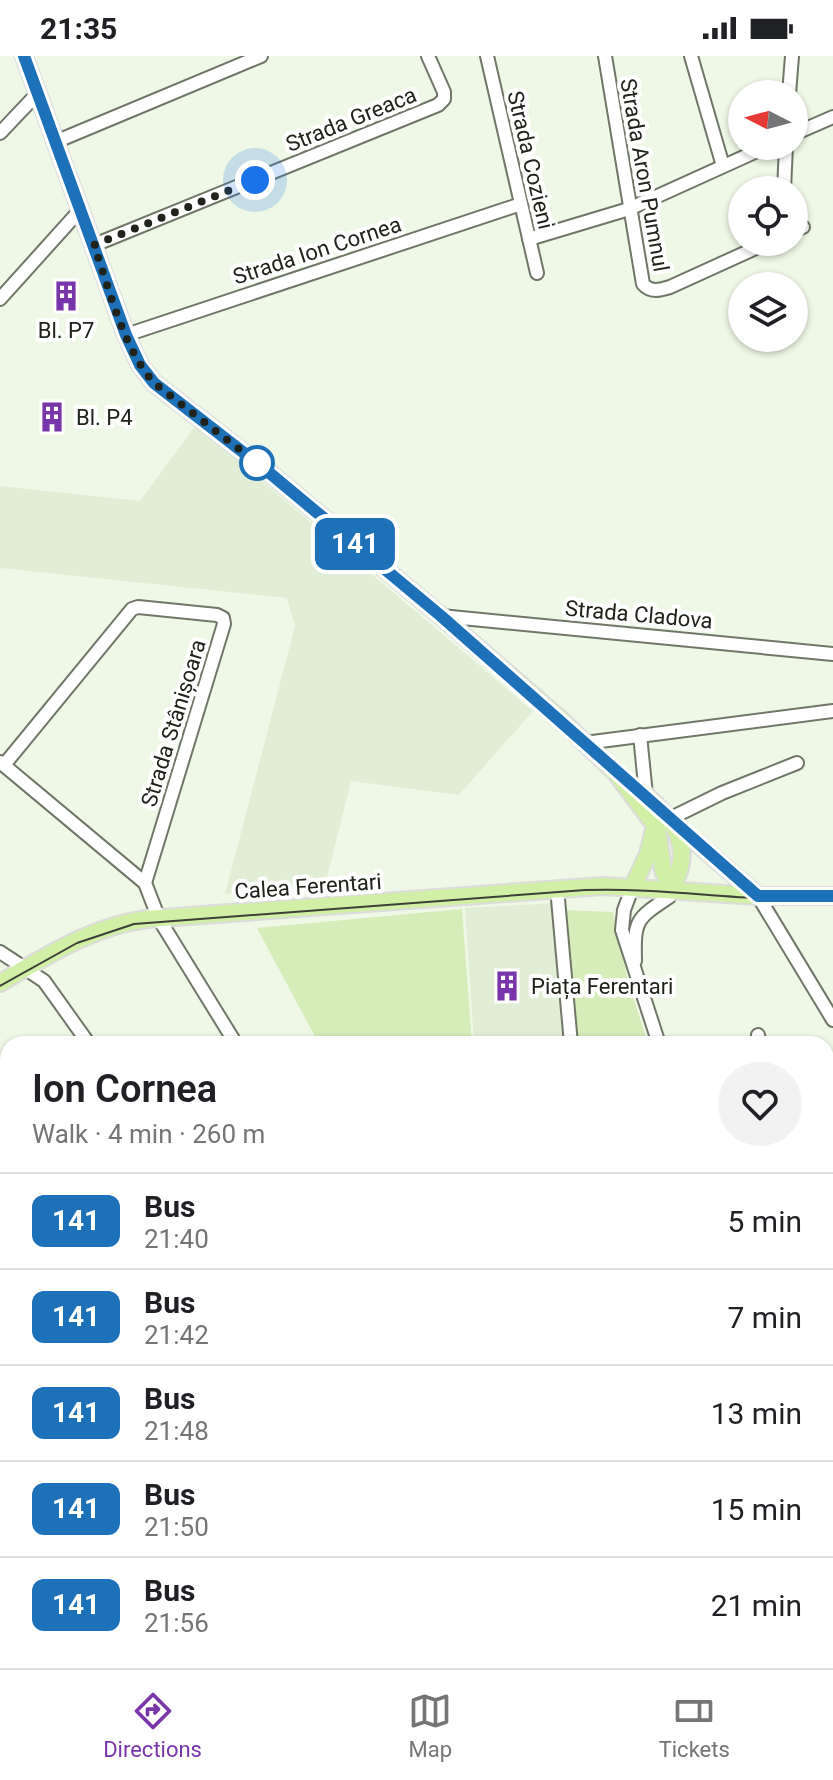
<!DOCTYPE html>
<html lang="en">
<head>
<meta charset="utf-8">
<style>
	:root { --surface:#fff; --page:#f2f2f2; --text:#202124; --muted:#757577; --line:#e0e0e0; --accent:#7936aa }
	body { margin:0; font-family:Roboto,sans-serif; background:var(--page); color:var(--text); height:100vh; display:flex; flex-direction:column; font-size:30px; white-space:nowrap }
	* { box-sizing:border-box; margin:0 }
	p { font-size:26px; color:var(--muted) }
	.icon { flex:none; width:44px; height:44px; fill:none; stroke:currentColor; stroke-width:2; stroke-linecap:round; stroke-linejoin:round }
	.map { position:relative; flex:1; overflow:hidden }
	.sheet { position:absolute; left:0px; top:980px; width:834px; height:632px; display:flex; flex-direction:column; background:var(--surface); border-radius:24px 24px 0 0; box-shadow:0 2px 6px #0004 }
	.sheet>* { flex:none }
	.badge { padding:0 16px; border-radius:12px; font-size:28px; line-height:52px }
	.needle { width:52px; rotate:276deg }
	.fabs { position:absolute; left:728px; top:24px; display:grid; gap:16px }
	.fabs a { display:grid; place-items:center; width:80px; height:80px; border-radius:50%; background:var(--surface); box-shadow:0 2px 6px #0004; font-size:40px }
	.you { position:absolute; width:40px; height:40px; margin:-20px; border:6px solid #fff; border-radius:50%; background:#1a73e8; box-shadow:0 0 0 12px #1a73e833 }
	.map>.badge { position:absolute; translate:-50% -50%; box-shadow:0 0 0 4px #fff }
	.round { display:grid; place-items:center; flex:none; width:84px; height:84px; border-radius:42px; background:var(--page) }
	.head { display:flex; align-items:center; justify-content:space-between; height:136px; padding:0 32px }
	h1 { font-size:38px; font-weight:600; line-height:60px }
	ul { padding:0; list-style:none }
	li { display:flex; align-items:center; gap:24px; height:96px; padding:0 32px; border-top:2px solid var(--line) }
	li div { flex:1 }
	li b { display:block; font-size:30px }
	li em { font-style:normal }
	li .badge { min-width:88px; font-weight:700; text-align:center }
	.status { display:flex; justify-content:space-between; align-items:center; height:56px; padding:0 40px; background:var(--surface); direction:ltr }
	.status svg { height:22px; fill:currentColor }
	.tab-bar { display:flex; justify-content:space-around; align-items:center; height:112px; border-top:2px solid var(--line); background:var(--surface); font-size:22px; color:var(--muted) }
	.tab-bar a { display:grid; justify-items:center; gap:4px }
	.tab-bar .selected { color:var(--accent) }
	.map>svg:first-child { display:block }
	.built { fill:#e2edd5 }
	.green { fill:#d6edb9 }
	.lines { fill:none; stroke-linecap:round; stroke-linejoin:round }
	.minor-casing { stroke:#707768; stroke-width:16 }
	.major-casing { stroke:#dbdcdb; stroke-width:20 }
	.minor { stroke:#fff; stroke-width:12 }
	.major { stroke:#d2efa6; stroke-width:16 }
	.tram { stroke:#3c4038; stroke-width:2 }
	.line-casing { stroke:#fff; stroke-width:18 }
	.line { stroke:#1d71b8; stroke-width:12 }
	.walk { stroke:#20231c; stroke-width:8; stroke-dasharray:0 14.4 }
	.stop-dot { fill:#fff; stroke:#1d71b8; stroke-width:4 }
	.labels { text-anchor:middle; stroke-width:8; stroke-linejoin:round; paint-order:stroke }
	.street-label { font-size:22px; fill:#20231c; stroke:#fff }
	.poi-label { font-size:22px; fill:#20231c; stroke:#fff; text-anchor:start }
</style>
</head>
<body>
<div class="status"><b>21:35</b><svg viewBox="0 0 49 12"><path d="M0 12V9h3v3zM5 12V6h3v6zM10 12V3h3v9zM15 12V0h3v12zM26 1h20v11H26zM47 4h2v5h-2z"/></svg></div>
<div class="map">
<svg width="833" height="1612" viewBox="0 0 833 1612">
	<rect width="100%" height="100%" fill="#eff8e6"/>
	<g class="built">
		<polygon points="196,369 533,655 459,739 351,725 325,829 225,838 295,570 287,542 0,512 0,430 140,445"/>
		<polygon points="557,847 569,988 474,988 465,852"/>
	</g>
	<g class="green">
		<polygon points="462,853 472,988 319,988 257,872"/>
		<polygon points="564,854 613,856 627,921 648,988 576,988"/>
	</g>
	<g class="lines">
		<g class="minor-casing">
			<g id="minor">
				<polyline points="487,0 537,217"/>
				<path d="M 605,0 L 643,228 C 651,237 660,234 670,231 L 769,186"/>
				<polyline points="691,0 723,110"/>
				<polyline points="789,38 792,0"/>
				<polyline points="0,77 37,38"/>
				<polyline points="794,78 833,61"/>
				<polyline points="55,86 261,0"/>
				<polyline points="784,134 786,90"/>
				<polyline points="794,174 803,171"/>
				<polyline points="529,183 629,153 768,90"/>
				<polyline points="94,189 438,49 444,43 444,36 428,0"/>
				<polyline points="0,243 81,153"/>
				<polyline points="126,279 521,148"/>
				<polyline points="441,560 833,598"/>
				<polyline points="640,679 646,739"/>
				<polyline points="585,687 833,655"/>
				<polyline points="0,706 145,827 159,863 236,988"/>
				<polyline points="4,709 132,553 138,551 217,559 223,562 224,568 145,827"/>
				<polyline points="669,763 722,737 797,707"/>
				<polyline points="633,830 624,854 622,874 659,988"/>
				<polyline points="557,832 571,988"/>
				<polyline points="758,840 833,964"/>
				<polyline points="0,896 44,925 89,988"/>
				<path d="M 635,905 C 634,864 636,863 669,841 L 671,833"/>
				<polyline points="758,979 760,988"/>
				<polyline points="826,1067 833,1065"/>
				<polyline points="0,1166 8,1161"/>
				<polyline points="826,1198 833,1213"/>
				<polyline points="0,1266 8,1274"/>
				<polyline points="0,1364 8,1373"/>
				<polyline points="826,1385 833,1382"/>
				<polyline points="826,1453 833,1451"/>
				<polyline points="0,1524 8,1533"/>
				<polyline points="826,1525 833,1521"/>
				<polyline points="73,1604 80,1612"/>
				<polyline points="212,1604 219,1612"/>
				<polyline points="290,1604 292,1612"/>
				<polyline points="673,1604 676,1612"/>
				<polyline points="243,1612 248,1604"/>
				<polyline points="502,1612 538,1604"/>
				<polyline points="830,1612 833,1610"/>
			</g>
		</g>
		<g class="major-casing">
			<g id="major">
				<polyline points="24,0 126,279 140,309 154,327 266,414 441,560 559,662 615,716 657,772 663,814 671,833"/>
				<path d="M 639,733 C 672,762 697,789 671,833"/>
				<polyline points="676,769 758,840"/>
				<polyline points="633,830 648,798 654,773"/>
				<path d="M 0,927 C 47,900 92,870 147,863 L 603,830 L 758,840 L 833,840"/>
			</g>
		</g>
		<use href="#minor" class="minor"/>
		<use href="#major" class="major"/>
		<path class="tram" d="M 0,930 L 77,887 L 134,868 L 585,834 C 668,831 750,847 833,843"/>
	</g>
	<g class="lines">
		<g class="line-casing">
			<polyline id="line" points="24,0 126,279 140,309 154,327 266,414 441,560 758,840 833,840"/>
		</g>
		<use href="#line" class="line"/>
		<path class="walk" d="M 255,124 L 94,189 C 110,235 122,290 154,327 L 266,414 L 257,407"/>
	</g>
	<defs>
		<g id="building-bare" transform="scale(2.4)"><path d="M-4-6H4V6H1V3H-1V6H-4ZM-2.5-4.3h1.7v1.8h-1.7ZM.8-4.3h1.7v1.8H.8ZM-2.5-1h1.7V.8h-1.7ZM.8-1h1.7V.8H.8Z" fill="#7936aa" stroke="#fff" stroke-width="2.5" paint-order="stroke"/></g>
	</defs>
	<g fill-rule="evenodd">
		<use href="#building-bare" x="66" y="240"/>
		<use href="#building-bare" x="52" y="361"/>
		<use href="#building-bare" x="507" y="930"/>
	</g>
	<circle class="stop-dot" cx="257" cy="407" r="16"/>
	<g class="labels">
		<g class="street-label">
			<text transform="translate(351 63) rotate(-22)" y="8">Strada Greaca</text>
			<text transform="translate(531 104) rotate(77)" y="8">Strada Cozieni</text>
			<text transform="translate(645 119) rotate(80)" y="8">Strada Aron Pumnul</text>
			<text transform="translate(317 194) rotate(-18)" y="8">Strada Ion Cornea</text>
			<text transform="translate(639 558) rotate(5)" y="8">Strada Cladova</text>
			<text transform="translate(173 667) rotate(-73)" y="8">Strada Stânișoara</text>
			<text transform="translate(308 830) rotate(-4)" y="8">Calea Ferentari</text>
		</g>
		<g class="poi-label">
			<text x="66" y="282" text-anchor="middle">Bl. P7</text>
			<text x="76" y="369">Bl. P4</text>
			<text x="531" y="938">Piața Ferentari</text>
		</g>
	</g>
</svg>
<div class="fabs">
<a><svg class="needle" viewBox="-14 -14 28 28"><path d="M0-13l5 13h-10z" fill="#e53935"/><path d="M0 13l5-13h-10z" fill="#757577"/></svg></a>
<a><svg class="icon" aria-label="locate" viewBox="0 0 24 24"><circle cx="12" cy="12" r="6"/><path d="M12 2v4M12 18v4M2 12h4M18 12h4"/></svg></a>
<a><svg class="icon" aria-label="layers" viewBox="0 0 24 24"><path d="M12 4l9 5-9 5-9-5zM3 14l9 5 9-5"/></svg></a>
</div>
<div class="you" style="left:255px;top:124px"></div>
<b class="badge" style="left:355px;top:488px;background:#1d71b8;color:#fff">141</b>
<section class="sheet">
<div class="head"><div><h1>Ion Cornea</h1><p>Walk · 4 min · 260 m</p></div><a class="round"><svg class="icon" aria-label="heart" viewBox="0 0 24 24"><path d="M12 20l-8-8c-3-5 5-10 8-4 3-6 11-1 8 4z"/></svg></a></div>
<ul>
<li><span class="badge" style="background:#1d71b8;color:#fff">141</span><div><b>Bus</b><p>21:40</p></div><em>5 min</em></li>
<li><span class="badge" style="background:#1d71b8;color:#fff">141</span><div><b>Bus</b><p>21:42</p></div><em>7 min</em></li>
<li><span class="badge" style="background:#1d71b8;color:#fff">141</span><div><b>Bus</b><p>21:48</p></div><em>13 min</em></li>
<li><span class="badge" style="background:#1d71b8;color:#fff">141</span><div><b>Bus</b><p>21:50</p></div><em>15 min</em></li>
<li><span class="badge" style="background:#1d71b8;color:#fff">141</span><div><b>Bus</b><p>21:56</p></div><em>21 min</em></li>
</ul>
</section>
</div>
<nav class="tab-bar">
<a class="selected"><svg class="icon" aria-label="directions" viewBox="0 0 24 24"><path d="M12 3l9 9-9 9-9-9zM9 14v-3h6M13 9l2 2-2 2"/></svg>Directions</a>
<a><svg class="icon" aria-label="map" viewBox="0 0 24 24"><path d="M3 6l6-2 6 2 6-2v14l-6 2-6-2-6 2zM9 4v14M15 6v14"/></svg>Map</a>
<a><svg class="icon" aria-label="tickets" viewBox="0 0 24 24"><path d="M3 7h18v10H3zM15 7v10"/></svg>Tickets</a>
</nav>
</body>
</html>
